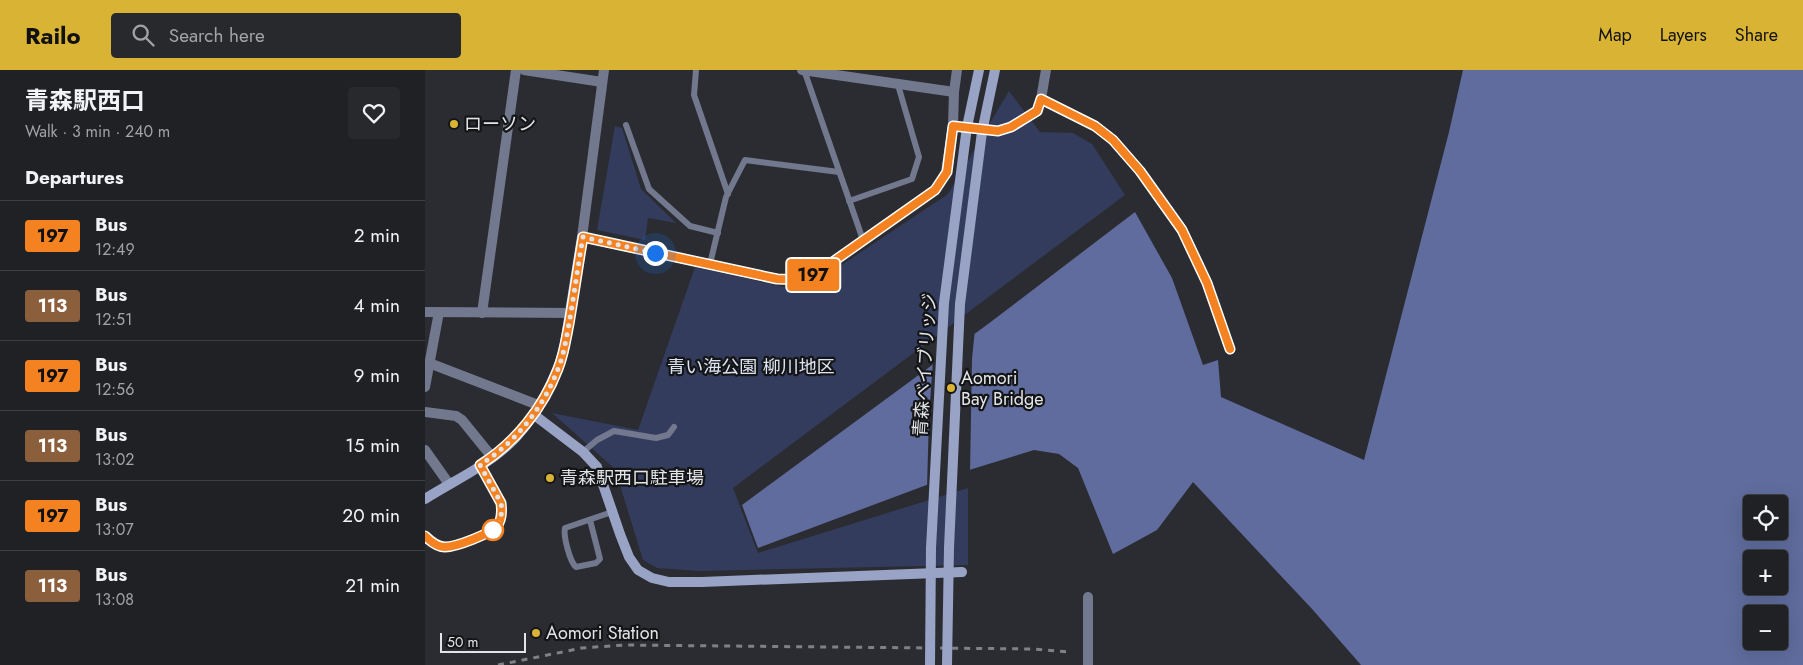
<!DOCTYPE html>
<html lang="en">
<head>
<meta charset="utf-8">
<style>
	:root { --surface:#202125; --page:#28292d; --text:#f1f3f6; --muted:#a2a3a7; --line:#3d3e42; --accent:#d9b434 }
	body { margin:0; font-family:Jost,"Noto Sans JP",sans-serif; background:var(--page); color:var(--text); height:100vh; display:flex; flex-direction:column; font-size:19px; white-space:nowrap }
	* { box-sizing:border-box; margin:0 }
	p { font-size:16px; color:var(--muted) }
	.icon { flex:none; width:28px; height:28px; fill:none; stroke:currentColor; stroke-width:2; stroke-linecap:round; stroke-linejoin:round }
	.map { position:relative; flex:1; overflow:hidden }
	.drawer { display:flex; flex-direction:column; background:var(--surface); width:425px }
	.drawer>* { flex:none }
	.badge { padding:0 10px; border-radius:4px; font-size:18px; line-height:32px }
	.tools { position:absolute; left:1318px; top:425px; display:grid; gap:10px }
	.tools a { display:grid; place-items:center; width:45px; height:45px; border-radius:5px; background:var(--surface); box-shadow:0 5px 20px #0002,0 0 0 1px var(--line); font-size:25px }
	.scale { position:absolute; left:15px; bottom:12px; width:86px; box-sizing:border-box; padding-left:5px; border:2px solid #e3e4e7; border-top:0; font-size:14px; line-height:18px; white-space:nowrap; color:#e3e4e7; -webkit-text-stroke:4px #141517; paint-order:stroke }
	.you { position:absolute; width:25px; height:25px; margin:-12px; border:4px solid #fff; border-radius:50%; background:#1a73e8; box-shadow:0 0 0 8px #1a73e833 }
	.map>.badge { position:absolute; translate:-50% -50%; box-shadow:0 0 0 2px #fff }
	h2 { padding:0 25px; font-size:19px; line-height:45px }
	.round { display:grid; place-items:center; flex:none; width:52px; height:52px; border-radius:5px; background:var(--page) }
	.head { display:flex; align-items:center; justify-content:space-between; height:85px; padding:0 25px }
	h1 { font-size:24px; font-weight:700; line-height:38px }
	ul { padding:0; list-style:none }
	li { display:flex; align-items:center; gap:15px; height:70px; padding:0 25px; border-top:1px solid var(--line) }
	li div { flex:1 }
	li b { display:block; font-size:19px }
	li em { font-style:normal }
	li .badge { min-width:55px; font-weight:700; text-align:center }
	header { display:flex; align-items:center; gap:30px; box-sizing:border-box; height:70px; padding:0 25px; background:var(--accent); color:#111 }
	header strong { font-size:24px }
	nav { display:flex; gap:28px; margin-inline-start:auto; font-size:18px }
	.search { width:350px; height:45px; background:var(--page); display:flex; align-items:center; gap:12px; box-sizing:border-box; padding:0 18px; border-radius:5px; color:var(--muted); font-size:19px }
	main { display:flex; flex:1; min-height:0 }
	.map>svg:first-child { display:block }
	.green { fill:#333c5c }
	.water { fill:#5f6c9d; fill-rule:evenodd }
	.pier { fill:#2b2c31 }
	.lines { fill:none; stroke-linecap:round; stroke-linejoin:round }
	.lane { stroke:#72788e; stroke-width:6 }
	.street { stroke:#72788e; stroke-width:10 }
	.secondary { stroke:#98a3c6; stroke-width:10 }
	.rail { stroke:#808185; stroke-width:3; stroke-dasharray:6 6; stroke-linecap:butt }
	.secondary-bridge { stroke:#98a3c6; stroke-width:10 }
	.line-casing { stroke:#fff; stroke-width:11 }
	.line { stroke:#f58220; stroke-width:8 }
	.walk { stroke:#e3e4e7; stroke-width:5; stroke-dasharray:0 9 }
	.poi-dot { fill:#d9b434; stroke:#141517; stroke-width:2 }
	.stop-dot { fill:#fff; stroke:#f58220; stroke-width:2.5 }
	.labels { text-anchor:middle; stroke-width:4.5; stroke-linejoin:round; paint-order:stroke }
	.poi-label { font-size:18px; fill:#e3e4e7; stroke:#141517; text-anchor:start }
	.street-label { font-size:18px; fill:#e3e4e7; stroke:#141517 }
	.park-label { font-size:18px; fill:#dee3f2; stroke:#141517 }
</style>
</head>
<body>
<header>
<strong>Railo</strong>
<div class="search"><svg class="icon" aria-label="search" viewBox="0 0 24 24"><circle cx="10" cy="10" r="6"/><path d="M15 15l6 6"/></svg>Search here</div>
<nav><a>Map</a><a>Layers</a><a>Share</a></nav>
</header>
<main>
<section class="drawer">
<div class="head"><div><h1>青森駅西口</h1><p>Walk · 3 min · 240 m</p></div><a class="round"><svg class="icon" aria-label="heart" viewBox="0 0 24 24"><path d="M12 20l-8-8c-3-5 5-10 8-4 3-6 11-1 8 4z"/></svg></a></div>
<h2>Departures</h2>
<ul>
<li><span class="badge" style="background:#f58220;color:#111">197</span><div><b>Bus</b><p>12:49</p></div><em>2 min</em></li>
<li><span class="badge" style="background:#8b5e3c;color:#fff">113</span><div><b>Bus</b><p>12:51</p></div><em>4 min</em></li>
<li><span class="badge" style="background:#f58220;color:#111">197</span><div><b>Bus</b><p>12:56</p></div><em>9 min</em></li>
<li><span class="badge" style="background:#8b5e3c;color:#fff">113</span><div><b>Bus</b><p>13:02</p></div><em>15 min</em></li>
<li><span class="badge" style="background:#f58220;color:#111">197</span><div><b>Bus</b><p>13:07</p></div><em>20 min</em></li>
<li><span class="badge" style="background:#8b5e3c;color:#fff">113</span><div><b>Bus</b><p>13:08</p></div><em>21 min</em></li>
</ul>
</section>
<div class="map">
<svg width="1378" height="595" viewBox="0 0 1378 595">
	<rect width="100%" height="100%" fill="#2b2c31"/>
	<g class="green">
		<polygon points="584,21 615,62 648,63 667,74 700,125 308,418 333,483 543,418 543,495 274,501 232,498 218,490 190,399 127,343 213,360 270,197 363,218 388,214 523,124"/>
		<polygon points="190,56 197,58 216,119 251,153 223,148 220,170 172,160"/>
	</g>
	<path class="water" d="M 1038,0 L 1378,0 L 1378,595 L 936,595 L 888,540 L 768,412 L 732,460 L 688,484 L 653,398 L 634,384 L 609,380 L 531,404 L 333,478 L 317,435 L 563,254 L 710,142 L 747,208 L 778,295 L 793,290 L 796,327 L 939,390 L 1024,62 ZM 1326,434 L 1354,434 L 1354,461 L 1326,461 ZM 1326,489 L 1354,489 L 1354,516 L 1326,516 ZM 1326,544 L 1354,544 L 1354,571 L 1326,571 Z"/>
	<polygon class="pier" points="550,259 547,289 545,403 502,418 504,346 508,291"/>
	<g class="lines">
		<g class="lane">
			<polyline points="271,0 269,25 303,124"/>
			<polyline points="379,0 438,170"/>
			<polyline points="201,55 224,119 265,156 293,163"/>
			<polyline points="424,131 487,109 494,87 473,15"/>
			<polyline points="285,194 301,127 320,90 414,102"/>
			<polyline points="158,382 172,370 189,361 231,368 243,365 249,357"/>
			<path d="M 165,450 L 175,489 L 171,493 L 151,497 C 145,492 138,466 140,458 L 187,442"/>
			<path d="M 0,466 C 5,472 11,477 20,477 C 30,478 63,465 70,458 C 75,453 77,447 77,440 C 77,424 63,408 55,395"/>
		</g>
		<g class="street">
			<polyline points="99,0 177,12"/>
			<polyline points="179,0 157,167 352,209 382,210 396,200 510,120 521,102 528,56 529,22 532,0"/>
			<polyline points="377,0 529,22"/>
			<polyline points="616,29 621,0"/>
			<polyline points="528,56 573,61 586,57 613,41 616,29 670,56 688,70 715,101 757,160 782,213 805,279"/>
			<polyline points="0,242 146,243"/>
			<polyline points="57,243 91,0"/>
			<polyline points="4,293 113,335"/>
			<polyline points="0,317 14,242"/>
			<polyline points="0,342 31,346 37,350 67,387"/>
			<polyline points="0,380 24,414"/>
			<polyline points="663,595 663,527"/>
		</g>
		<g class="secondary">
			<polyline points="108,344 158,382 172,397 195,464 204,487 213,500 227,508 244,512 277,512 537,502"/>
			<path d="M 0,429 C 27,412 57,398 81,377 C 107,354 129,314 139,280 L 157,167"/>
		</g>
		<polyline class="rail" points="73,595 157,578 199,575 608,579 644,582"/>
		<g class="secondary-bridge">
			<polyline points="505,595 506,478 519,233 542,57 554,0"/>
			<polyline points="522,595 524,478 535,234 557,62 570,0"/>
		</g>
	</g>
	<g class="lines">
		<g class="line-casing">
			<path id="line" d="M 0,466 C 6,472 12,477 20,477 C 31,477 65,464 72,456 C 77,450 77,441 76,433 L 55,395 C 91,372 118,338 133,299 C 139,284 141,269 144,254 C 149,225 153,196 158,167 L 352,209 L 382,210 L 510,120 L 522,102 L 528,56 L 573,61 L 586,57 L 612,41 L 616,29 L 670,56 L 688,70 L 715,101 L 757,160 L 782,213 L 805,279"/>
		</g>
		<use href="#line" class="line"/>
		<path class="walk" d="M 68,460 C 75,452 78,445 76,433 L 55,395 C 91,372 118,338 133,299 C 139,284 141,269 144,254 C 149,225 153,196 158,167 L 230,183"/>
	</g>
	<g class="poi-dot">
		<circle cx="29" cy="54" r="5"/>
		<circle cx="526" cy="318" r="5"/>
		<circle cx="125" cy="408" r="5"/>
		<circle cx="111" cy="563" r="5"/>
	</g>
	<circle class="stop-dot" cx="68" cy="460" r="10"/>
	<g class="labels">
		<g class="poi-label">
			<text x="39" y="60">ローソン</text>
			<text x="536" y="314">Aomori<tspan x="536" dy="21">Bay Bridge</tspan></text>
			<text x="135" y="414">青森駅西口駐車場</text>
			<text x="121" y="569">Aomori Station</text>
		</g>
		<g class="street-label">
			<text transform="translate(500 295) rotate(-86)" y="6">青森ベイブリッジ</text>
		</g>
		<g class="park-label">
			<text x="326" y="303">青い海公園 柳川地区</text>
		</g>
	</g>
</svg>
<div class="tools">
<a><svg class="icon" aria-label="locate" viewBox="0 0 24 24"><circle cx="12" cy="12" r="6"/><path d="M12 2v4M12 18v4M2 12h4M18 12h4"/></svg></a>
<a>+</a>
<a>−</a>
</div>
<div class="scale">50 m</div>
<div class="you" style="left:230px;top:183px"></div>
<b class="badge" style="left:388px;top:205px;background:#f58220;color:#111">197</b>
</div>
</main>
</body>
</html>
